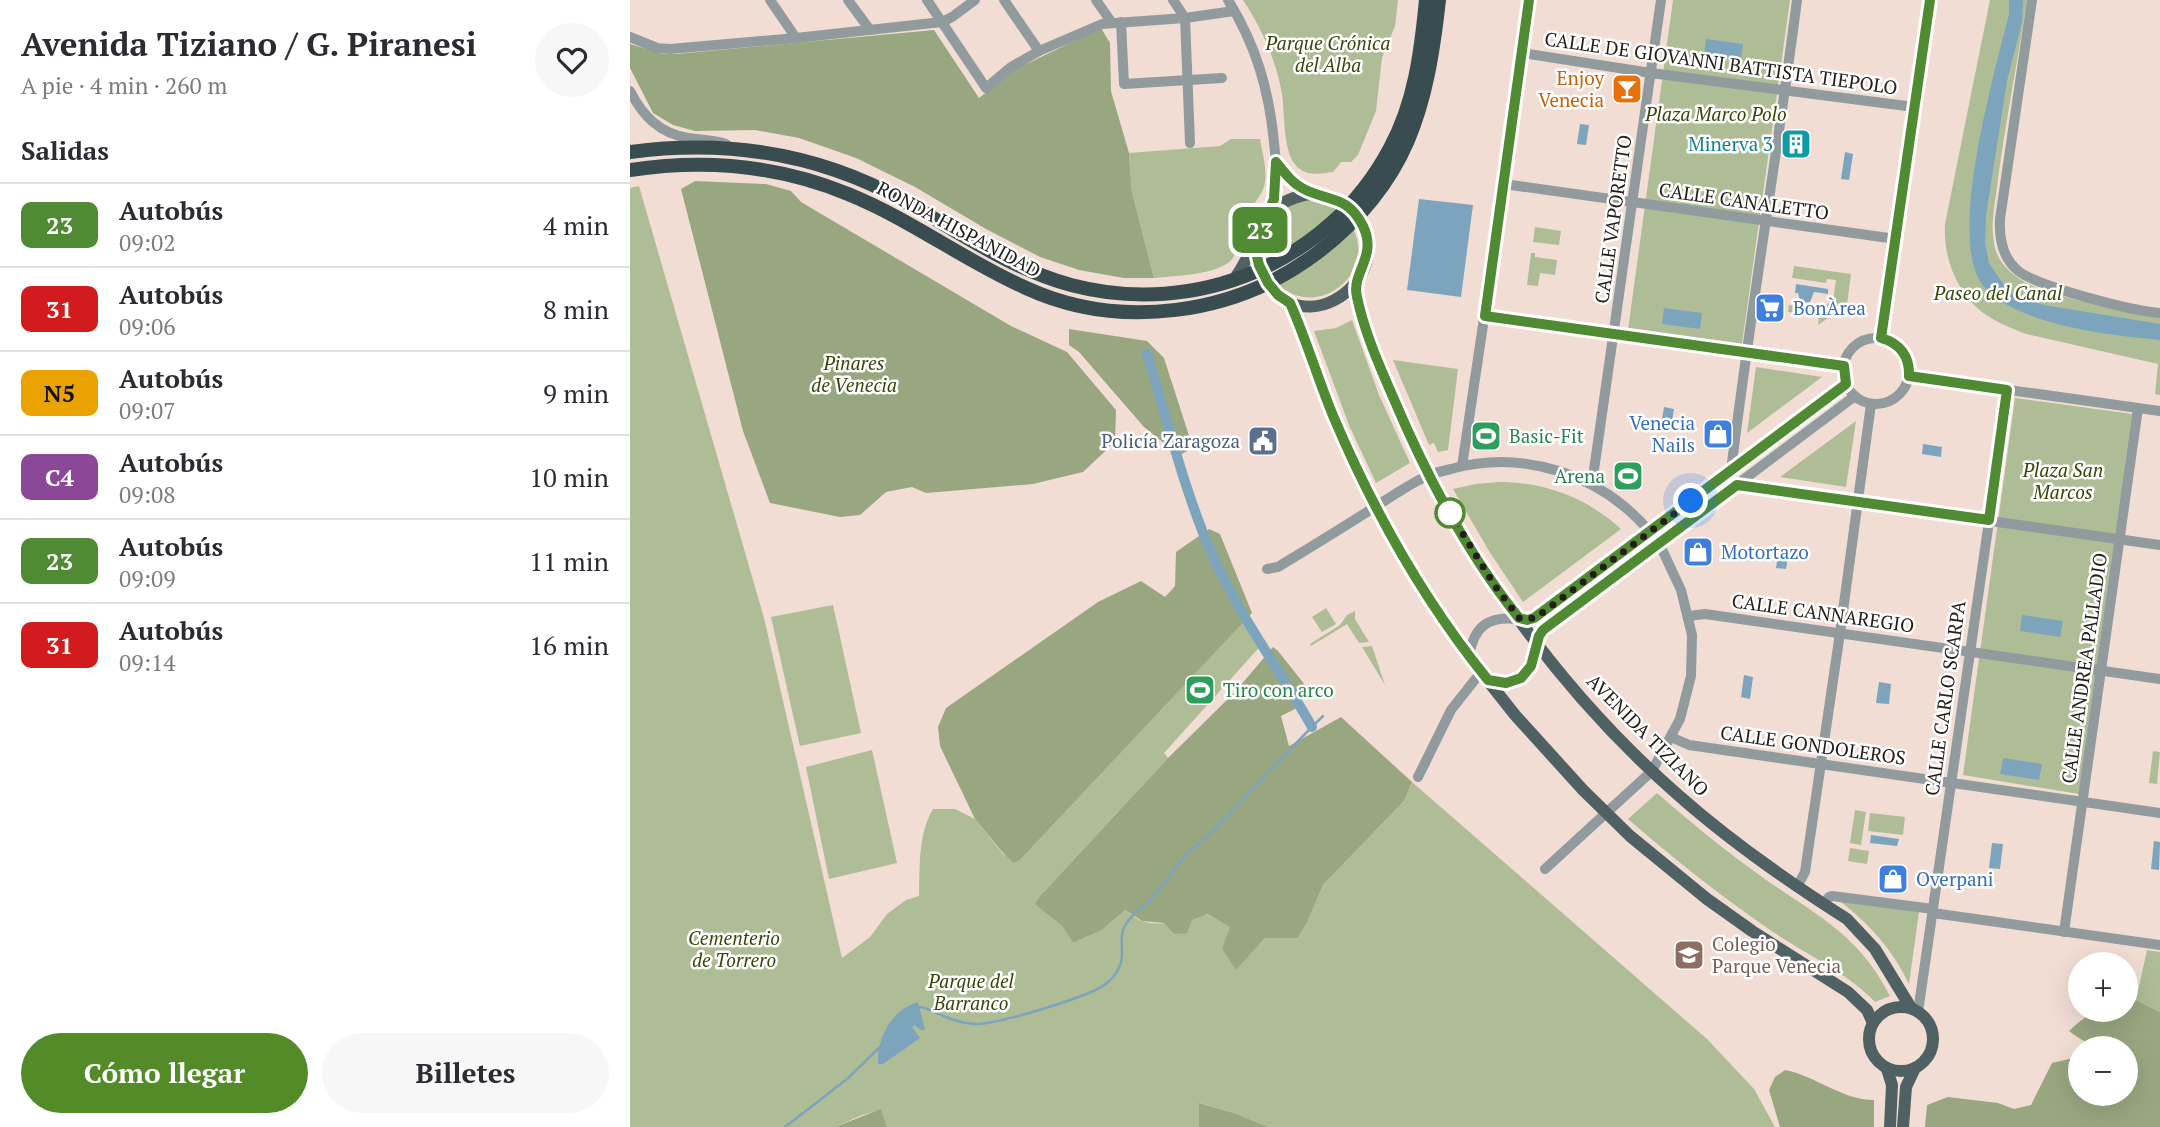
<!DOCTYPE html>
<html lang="es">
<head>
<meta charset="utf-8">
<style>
	:root { --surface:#fff; --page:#f7f7f7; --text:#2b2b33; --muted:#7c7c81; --line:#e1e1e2; --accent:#528b27 }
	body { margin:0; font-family:"PT Serif",serif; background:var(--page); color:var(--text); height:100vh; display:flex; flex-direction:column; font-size:26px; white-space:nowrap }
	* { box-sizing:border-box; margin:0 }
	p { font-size:23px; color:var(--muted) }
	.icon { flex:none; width:38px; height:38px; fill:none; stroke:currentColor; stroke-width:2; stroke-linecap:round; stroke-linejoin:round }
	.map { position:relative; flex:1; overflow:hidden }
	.side { display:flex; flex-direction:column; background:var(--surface); width:630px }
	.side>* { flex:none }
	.badge { padding:0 14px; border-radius:10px; font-size:24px; line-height:46px }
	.controls { position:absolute; left:1438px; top:952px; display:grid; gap:14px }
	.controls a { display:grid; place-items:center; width:70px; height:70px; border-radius:50%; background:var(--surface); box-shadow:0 7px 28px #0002; font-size:35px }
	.you { position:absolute; width:35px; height:35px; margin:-18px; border:5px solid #fff; border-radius:50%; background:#1a73e8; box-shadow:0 0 0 10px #1a73e833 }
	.map>.badge { position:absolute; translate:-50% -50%; box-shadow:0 0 0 4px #fff }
	h2 { padding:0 21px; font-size:26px; line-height:63px }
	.round { display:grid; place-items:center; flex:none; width:74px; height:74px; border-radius:37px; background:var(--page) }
	.head { display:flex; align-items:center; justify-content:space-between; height:119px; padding:0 21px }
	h1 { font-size:33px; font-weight:700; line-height:52px }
	.button { display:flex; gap:14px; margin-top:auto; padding:14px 21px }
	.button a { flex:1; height:80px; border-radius:42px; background:var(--accent); color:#fff; font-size:28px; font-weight:700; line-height:80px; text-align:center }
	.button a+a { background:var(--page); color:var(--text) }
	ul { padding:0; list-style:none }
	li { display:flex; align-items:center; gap:21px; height:84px; padding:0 21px; border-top:2px solid var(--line) }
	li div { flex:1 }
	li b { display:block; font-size:26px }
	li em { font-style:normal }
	li .badge { min-width:77px; font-weight:700; text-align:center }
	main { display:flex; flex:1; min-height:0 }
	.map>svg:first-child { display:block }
	.green { fill:#afbd96 }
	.forest { fill:#99a781 }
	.water { fill:#7da4bd }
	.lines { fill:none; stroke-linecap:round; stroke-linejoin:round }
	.stream { stroke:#7da4bd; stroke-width:2.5 }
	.canal { stroke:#7da4bd; stroke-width:10 }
	.minor { stroke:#919b9d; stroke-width:10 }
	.major { stroke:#506164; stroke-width:12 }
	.highway { stroke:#394c50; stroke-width:14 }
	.line-casing { stroke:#fff; stroke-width:16 }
	.line { stroke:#508a33; stroke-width:10 }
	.walk { stroke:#241d1a; stroke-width:7; stroke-dasharray:0 12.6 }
	.stop-dot { fill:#fff; stroke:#508a33; stroke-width:3.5 }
	.labels { text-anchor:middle; stroke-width:5; stroke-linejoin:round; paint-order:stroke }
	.park-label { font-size:19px; font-style:italic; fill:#374708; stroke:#fff }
	.street-label { font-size:19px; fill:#241d1a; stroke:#fff }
	.food-label { font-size:19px; fill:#c56008; stroke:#fff; text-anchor:end }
	.culture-label { font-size:19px; fill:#0d838f; stroke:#fff; text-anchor:end }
	.shop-label { font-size:19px; fill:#366cbe; stroke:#fff; text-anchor:start }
	.leisure-label { font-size:19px; fill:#27864d; stroke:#fff; text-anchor:start }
	.service-label { font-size:19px; fill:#4e5e75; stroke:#fff; text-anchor:end }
	.education-label { font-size:19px; fill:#785e54; stroke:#fff; text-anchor:start }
</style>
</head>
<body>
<main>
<section class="side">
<div class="head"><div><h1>Avenida Tiziano / G. Piranesi</h1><p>A pie · 4 min · 260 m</p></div><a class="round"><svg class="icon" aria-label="heart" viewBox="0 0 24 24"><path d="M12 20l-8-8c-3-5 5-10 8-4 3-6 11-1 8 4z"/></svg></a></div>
<h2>Salidas</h2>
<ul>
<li><span class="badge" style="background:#508a33;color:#fff">23</span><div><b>Autobús</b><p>09:02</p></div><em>4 min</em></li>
<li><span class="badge" style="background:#d21b1c;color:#fff">31</span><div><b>Autobús</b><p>09:06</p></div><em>8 min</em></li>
<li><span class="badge" style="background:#eaa200;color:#111">N5</span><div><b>Autobús</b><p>09:07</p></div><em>9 min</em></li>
<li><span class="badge" style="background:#8b4896;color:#fff">C4</span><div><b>Autobús</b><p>09:08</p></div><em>10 min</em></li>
<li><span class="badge" style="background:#508a33;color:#fff">23</span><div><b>Autobús</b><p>09:09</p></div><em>11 min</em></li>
<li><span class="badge" style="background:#d21b1c;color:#fff">31</span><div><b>Autobús</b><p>09:14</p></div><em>16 min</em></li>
</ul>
<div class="button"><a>Cómo llegar</a><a>Billetes</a></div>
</section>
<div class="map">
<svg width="1530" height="1127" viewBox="0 0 1530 1127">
	<rect width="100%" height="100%" fill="#f1ddd4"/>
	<g class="green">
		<path d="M 613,0 L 768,0 L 765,26 L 752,58 L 746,111 L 728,155 L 721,162 L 711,162 L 703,172 C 688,174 674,177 664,163 C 653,148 655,114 652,94 C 646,60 632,29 613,0 Z"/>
		<polygon points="1043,0 1160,0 1112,344 998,330"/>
		<path d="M 1360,0 L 1397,0 C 1388,60 1376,119 1368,179 C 1366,200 1360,222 1364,243 C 1366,257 1375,269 1387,277 C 1414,298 1494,309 1530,317 L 1530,395 L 1525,394 L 1528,364 L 1396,334 C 1381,328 1365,322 1352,312 C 1326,292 1313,256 1315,224 Z"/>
		<path d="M 601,139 L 630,139 C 632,152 637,168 635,182 C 633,198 617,209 611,223 C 605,236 610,255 598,263 C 581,275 543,276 524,278 L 502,192 L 499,153 L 590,146 Z"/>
		<path d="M 9,186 L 134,618 L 212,958 L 240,937 L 257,914 L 276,900 L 289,896 C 290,867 288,834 303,809 L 325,809 L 345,819 L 374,855 L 391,859 L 613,622 L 635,641 L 534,753 L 538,758 L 410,896 L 406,903 L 432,926 L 443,943 L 472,930 L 495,910 C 500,913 504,917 509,920 C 526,928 560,921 576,914 L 601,927 L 592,949 L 606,969 L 635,938 L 684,905 L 693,885 L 774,801 L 782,782 L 1077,1039 L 1124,1089 L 1145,1127 L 639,1127 L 604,1113 L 570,1103 L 569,1127 L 257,1127 L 251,1110 L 232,1115 L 205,1127 L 0,1127 L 0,188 Z"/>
		<path d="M 682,199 L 702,202 L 710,207 L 675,238 L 634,262 C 631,222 643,206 682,199 Z"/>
		<polygon points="905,227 931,231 929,245 903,242"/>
		<path d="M 723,229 C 743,266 704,308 665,295 C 658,293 652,288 646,284 Z"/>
		<polygon points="901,253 905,253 905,257 927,260 925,275 910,273 908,286 897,285"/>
		<polygon points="1164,266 1221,274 1217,305 1188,325 1189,316 1158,312 1159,305 1190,309 1203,300 1206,280 1197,279 1196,283 1162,278"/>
		<polygon points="722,320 749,395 780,463 746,483 719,425 684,331 706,328"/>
		<polygon points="763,360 828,369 818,450 808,452 804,443 799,445"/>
		<polygon points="1126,367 1192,377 1117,433"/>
		<polygon points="1385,398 1502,414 1449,794 1333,775"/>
		<polygon points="1226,421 1216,487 1150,477"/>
		<path d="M 869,482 C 915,482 957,498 991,529 L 893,602 L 859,551 L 823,489 L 846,484 Z"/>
		<polygon points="203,605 231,733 170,746 141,617"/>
		<polygon points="696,608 706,624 692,632 682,617"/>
		<polygon points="725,611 725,619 739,642 729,643 717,624 681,646 680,644 710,625 717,615"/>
		<polygon points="742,646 755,685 732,647"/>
		<polygon points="242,750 267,863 199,879 176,767"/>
		<polygon points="1523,751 1530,752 1527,784 1519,783"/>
		<path d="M 1027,793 C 1059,821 1093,849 1128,874 C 1183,914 1227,931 1260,996 L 1245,1002 C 1216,972 1177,955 1143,932 C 1092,897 1045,860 998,819 Z"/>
		<polygon points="1225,810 1236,812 1231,845 1220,843"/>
		<polygon points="1240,813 1275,817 1273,835 1238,831"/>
		<polygon points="1220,848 1239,851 1237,864 1218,861"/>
		<path d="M 1208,900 L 1289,912 L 1279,984 C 1262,949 1239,923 1208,900 Z"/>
		<polygon points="1517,950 1530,952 1530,1012 1506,1000"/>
	</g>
	<g class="forest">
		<polygon points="471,28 480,43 481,91 499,153 502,192 524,278 494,278 449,270 410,257 356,229 285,187 226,158 169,138 125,130 65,131 43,125 23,113 0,68 0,44 33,54 46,54 304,30 349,98 386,69"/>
		<polygon points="65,181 136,184 161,191 171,202 381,326 437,352 486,410 485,442 453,472 403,484 296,493 282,487 256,492 230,515 210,517 140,503 113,431 51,189"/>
		<polygon points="439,329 517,341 534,358 563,448 546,457 535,444 514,427 449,352 439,345"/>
		<polygon points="579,529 590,534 622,613 391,859 384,863 374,854 345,819 310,746 308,727 316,708 468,602 511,581 535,597 545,586 546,552"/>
		<polygon points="643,647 648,651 675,685 665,709 651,716 659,746 711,717 782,782 774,801 693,885 676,924 667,938 635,938 606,970 592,949 600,927 577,914 562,920 557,933 544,934 534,923 512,921 495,910 472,930 443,943 432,926 405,904 410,896 538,758 605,692"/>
		<path d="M 1506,1000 L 1530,1012 L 1530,1127 L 1295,1127 L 1297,1105 L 1318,1097 L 1368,1103 L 1384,1109 L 1401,1105 L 1422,1063 L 1448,1057 L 1451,1057 L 1451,1094 L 1496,1094 L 1496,1048 C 1470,1048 1460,1047 1439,1031 C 1462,1010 1465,1010 1496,1010 L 1496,1002 Z"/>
		<path d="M 1155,1070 C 1186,1076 1212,1100 1244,1100 L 1244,1127 L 1150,1127 L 1139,1090 L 1145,1077 Z"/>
		<polygon points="569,1103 604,1113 639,1127 569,1127"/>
		<polygon points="251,1109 257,1127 205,1127"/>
	</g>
	<g class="water">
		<path d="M 1379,0 L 1393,0 L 1392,22 L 1377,81 L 1356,216 L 1355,242 L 1359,263 L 1378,291 L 1385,295 L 1414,305 L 1530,324 L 1530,340 C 1478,335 1392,326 1355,288 C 1314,244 1366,69 1379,14 Z"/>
		<polygon points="1076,39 1113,44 1111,60 1074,55"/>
		<polygon points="950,124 959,125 956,145 947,144"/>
		<polygon points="1215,152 1223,154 1219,180 1211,179"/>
		<polygon points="789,199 843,205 831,297 777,290"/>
		<polygon points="1166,284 1198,289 1198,294 1184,292 1180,302 1173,303 1170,301 1168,293 1165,293"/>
		<polygon points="1034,308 1072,313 1070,329 1032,324"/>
		<polygon points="1034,407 1044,409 1041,428 1031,426"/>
		<polygon points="1293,444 1312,447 1311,457 1292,454"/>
		<polygon points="1149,548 1159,549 1156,569 1146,568"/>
		<polygon points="1392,615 1433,621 1430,637 1390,631"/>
		<polygon points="1114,675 1123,677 1120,699 1111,697"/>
		<polygon points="1249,682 1261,684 1259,704 1246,703"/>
		<polygon points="1373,758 1412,764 1409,780 1370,774"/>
		<polygon points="1241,835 1269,839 1267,846 1240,843"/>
		<polygon points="1524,841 1530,842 1529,870 1521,869"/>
		<polygon points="1362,843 1373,844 1370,869 1359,868"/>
		<path d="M 288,1002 L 295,1030 L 291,1030 L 284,1025 L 282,1027 L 290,1038 L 253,1064 L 248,1064 C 247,1038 261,1010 288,1002 Z"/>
	</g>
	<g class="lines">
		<g class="stream">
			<path d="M 288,1009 L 290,1007 L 295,1008 C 311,1015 327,1023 345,1024 C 365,1025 463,996 477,983 C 505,959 482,941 498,921 C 504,912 514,907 521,899 C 535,885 544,867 558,853 C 567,845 577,837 586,828 C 622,791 656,752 693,716"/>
			<polyline points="155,1127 217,1079 251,1046"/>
		</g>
		<path class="canal" d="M 517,354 C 537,419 554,490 581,552 C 608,614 649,668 682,727"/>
		<g class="minor">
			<polyline points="140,0 166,38"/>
			<polyline points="218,0 240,30"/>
			<polyline points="297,0 356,88 381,67 409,51 472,24 555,18 604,11"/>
			<polyline points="374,0 409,51"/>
			<polyline points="466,0 482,23"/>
			<polyline points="543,0 555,18 560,143"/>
			<path d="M 598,0 C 626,45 639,90 644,142 C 647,166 648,190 640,212"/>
			<path d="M 1402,0 L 1370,219 C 1369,238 1372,256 1386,269 C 1403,286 1503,311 1530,313"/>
			<polyline points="491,22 494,84 592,78"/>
			<polyline points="0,37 27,48 40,49 166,38 312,22 322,17 345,0"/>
			<polyline points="892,53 1021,73 1284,107"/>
			<path d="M 0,91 C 13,116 29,133 58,138 C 71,140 84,140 96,144"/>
			<polyline points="646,162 663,182 683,194"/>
			<polyline points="874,184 1266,239"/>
			<polyline points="855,316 1214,366"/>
			<polyline points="1251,338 1300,0"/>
			<circle cx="1246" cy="371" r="33"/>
			<polyline points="1279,376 1530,411"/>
			<polyline points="832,466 874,184 899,0"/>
			<path d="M 1101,471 C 1120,314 1147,157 1167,0"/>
			<polyline points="962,484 1031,0"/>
			<polyline points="1106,485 1530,545"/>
			<path d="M 637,569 L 648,567 C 679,548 709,530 740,510 C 758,499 776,486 795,477 C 803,473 812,471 821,469 C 894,449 971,474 1020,532"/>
			<polyline points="1059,616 1075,614 1530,679"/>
			<path d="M 839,656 C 844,627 857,616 887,619 C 894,619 897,620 904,618 L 1216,384"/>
			<path d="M 858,680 C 878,686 898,680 904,658 C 907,648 908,638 913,630 L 1225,396"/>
			<polyline points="1041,737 1059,745 1530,813"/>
			<polyline points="788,777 821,710 851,672"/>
			<polyline points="915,869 1022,771 1050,719 1061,676 1062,635 1051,590 1029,543"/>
			<polyline points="1167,887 1175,872 1210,633 1241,404"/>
			<polyline points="1193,904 1199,897 1202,896 1303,909"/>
			<polyline points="1303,913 1530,945"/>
			<polyline points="1434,932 1508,408"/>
			<polyline points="1288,1012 1378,390"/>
		</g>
		<g class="major">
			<path d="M 604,280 C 612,268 619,255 625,242 C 630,233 632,222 639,213 C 648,203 668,195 682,194 C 699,193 714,202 725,214 C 780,279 648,369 624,244"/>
			<path d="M 727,281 C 724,313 752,371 765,401 C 829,550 925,687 1047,794 C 1100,841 1157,881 1217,919 L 1245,949 L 1281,1008"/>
			<polyline points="660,303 704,418 750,515 793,592 851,672 885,715 953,790 1000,836 1077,899 1122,931 1218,992 1237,1010 1243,1023"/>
			<circle cx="1271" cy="1039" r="32"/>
			<polyline points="1257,1069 1262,1085 1260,1127"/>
			<polyline points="1273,1127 1276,1087 1285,1068"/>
		</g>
		<g class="highway">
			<path d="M 0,152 C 97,139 189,153 276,202 C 329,232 381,269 441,285 C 566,318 699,263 760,148 C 785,102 791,51 796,0"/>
			<path d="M 0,170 C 74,159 148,165 218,194 C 280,219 335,261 396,288 C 490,331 605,315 687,253 C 778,183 797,109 809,0"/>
		</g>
	</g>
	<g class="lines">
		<g class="line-casing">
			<path id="line" d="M 899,0 L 855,316 L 1214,366 L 1216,384 L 904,618 L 897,620 L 889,618 C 836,552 796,475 763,397 C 749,365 734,331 727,297 C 721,272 748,257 733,226 C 717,194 697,202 672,188 C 661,182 654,172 646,162 L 644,199 L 624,244 L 629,265 L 638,283 L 648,295 L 660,303 C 677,341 688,380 704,418 C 744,512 794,601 858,680 L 876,683 L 891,678 L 901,666 L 909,636 L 913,630 L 1107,485 L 1359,520 L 1377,390 L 1279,376 C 1280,357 1270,343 1251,338 L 1300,0"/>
		</g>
		<use href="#line" class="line"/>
		<path class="walk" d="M 820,513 L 865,586 L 889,618 C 901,621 906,617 916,610 L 1061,501"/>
	</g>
	<defs>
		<g id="bar-square" transform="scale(1.575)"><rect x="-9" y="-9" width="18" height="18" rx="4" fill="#e8710a" stroke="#fff"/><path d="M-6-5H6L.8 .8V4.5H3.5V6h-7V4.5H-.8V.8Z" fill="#fff"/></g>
		<g id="building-square" transform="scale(1.575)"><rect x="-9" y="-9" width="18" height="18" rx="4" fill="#0f9aa8" stroke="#fff"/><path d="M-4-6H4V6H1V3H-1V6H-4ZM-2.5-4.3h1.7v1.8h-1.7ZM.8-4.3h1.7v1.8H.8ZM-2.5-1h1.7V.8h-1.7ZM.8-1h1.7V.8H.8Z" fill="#fff"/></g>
		<g id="supermarket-square" transform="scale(1.575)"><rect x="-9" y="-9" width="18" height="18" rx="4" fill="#3f7fe0" stroke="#fff"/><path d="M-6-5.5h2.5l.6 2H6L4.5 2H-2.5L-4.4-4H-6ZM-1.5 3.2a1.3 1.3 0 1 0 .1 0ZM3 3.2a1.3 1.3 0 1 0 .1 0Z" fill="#fff"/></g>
		<g id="shop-square" transform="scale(1.575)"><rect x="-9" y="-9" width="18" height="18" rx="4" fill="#3f7fe0" stroke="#fff"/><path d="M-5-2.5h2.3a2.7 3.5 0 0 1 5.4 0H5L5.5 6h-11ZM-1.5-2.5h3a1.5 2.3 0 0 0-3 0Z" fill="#fff"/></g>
		<g id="stadium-square" transform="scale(1.575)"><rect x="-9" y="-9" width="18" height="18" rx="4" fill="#2e9e5b" stroke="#fff"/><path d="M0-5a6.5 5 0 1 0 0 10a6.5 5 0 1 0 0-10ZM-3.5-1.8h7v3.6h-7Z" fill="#fff"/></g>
		<g id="civic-square" transform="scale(1.575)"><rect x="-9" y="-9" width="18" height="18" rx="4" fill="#5c6f8a" stroke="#fff"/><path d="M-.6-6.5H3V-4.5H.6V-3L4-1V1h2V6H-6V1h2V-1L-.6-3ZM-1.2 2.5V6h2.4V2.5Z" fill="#fff"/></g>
		<g id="school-square" transform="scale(1.575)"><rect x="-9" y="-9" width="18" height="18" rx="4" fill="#8d6e63" stroke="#fff"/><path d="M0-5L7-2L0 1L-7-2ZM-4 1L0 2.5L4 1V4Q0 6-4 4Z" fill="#fff"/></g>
	</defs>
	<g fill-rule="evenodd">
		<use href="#bar-square" x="997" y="89"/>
		<use href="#building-square" x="1166" y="144"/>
		<use href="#supermarket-square" x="1140" y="308"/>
		<use href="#shop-square" x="1088" y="434"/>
		<use href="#stadium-square" x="856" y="436"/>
		<use href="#civic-square" x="633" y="441"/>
		<use href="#stadium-square" x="998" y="476"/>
		<use href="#shop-square" x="1068" y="552"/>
		<use href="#stadium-square" x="570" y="690"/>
		<use href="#shop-square" x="1263" y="879"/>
		<use href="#school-square" x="1059" y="955"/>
	</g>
	<circle class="stop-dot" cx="820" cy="513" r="14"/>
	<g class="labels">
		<g class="park-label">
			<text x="698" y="50">Parque Crónica<tspan x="698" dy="22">del Alba</tspan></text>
			<text x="1086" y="121">Plaza Marco Polo</text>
			<text x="1368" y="300">Paseo del Canal</text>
			<text x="224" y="370">Pinares<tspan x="224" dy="22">de Venecia</tspan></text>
			<text x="1433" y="477">Plaza San<tspan x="1433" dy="22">Marcos</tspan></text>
			<text x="104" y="945">Cementerio<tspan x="104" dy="22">de Torrero</tspan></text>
			<text x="341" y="988">Parque del<tspan x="341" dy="22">Barranco</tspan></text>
		</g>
		<g class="street-label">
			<text transform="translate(1091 63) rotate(8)" y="7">CALLE DE GIOVANNI BATTISTA TIEPOLO</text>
			<text transform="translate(1114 201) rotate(8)" y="7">CALLE CANALETTO</text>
			<text transform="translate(983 219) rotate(-82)" y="7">CALLE VAPORETTO</text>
			<text transform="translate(329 229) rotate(28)" y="7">RONDA HISPANIDAD</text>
			<text transform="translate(1193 613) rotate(8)" y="7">CALLE CANNAREGIO</text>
			<text transform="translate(1454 668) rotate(-82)" y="7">CALLE ANDREA PALLADIO</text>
			<text transform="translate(1315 698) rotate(-82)" y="7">CALLE CARLO SCARPA</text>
			<text transform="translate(1018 735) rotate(45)" y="7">AVENIDA TIZIANO</text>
			<text transform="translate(1183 745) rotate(8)" y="7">CALLE GONDOLEROS</text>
		</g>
		<g class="food-label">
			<text x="974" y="85">Enjoy<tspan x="974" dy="22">Venecia</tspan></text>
		</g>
		<g class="culture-label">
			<text x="1143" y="151">Minerva 3</text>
		</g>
		<g class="shop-label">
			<text x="1163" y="315">BonÀrea</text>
			<text x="1065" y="430" text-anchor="end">Venecia<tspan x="1065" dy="22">Nails</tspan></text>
			<text x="1091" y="559">Motortazo</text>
			<text x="1286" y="886">Overpani</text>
		</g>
		<g class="leisure-label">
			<text x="879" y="443">Basic-Fit</text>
			<text x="975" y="483" text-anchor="end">Arena</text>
			<text x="593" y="697">Tiro con arco</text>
		</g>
		<g class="service-label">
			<text x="610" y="448">Policía Zaragoza</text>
		</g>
		<g class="education-label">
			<text x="1082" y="951">Colegio<tspan x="1082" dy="22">Parque Venecia</tspan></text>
		</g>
	</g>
</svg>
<div class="controls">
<a>+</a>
<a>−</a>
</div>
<div class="you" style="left:1061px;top:501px"></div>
<b class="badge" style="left:630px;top:230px;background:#508a33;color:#fff">23</b>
</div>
</main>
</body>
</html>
